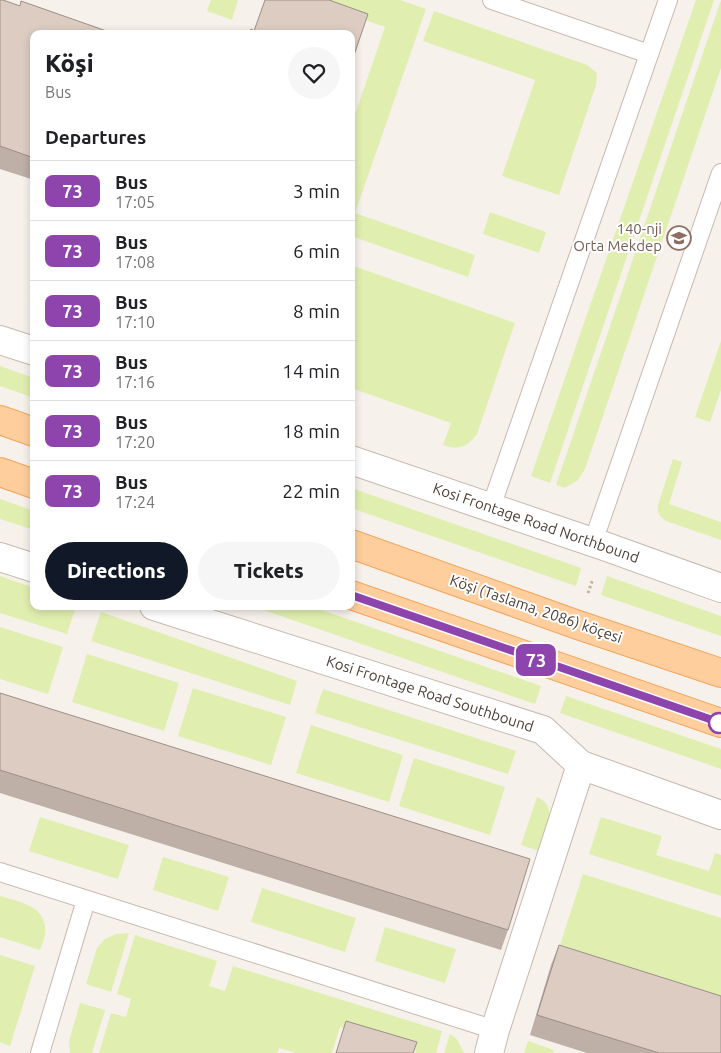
<!DOCTYPE html>
<html lang="en">
<head>
<meta charset="utf-8">
<style>
	:root { --surface:#fff; --page:#f6f6f6; --text:#202124; --muted:#757577; --line:#e0e0e0; --accent:#111827 }
	body { margin:0; font-family:Ubuntu,sans-serif; background:var(--page); color:var(--text); height:100vh; display:flex; flex-direction:column; font-size:19px; white-space:nowrap }
	* { box-sizing:border-box; margin:0 }
	p { font-size:16px; color:var(--muted) }
	.icon { flex:none; width:28px; height:28px; fill:none; stroke:currentColor; stroke-width:2; stroke-linecap:round; stroke-linejoin:round }
	.map { position:relative; flex:1; overflow:hidden }
	.details { position:absolute; left:30px; top:30px; width:325px; height:580px; display:flex; flex-direction:column; background:var(--surface); border-radius:10px; box-shadow:0 2px 8px #0003 }
	.details>* { flex:none }
	.badge { padding:0 10px; border-radius:8px; font-size:18px; line-height:32px }
	.map>.badge { position:absolute; translate:-50% -50%; box-shadow:0 0 0 2px #fff }
	h2 { padding:0 15px; font-size:19px; line-height:45px }
	.round { display:grid; place-items:center; flex:none; width:52px; height:52px; border-radius:26px; background:var(--page) }
	.headline { display:flex; align-items:center; justify-content:space-between; height:85px; padding:0 15px }
	h1 { font-size:24px; font-weight:800; line-height:38px }
	.primary-button { display:flex; gap:10px; margin-top:auto; padding:10px 15px }
	.primary-button a { flex:1; height:58px; border-radius:30px; background:var(--accent); color:#fff; font-size:20px; font-weight:800; line-height:58px; text-align:center }
	.primary-button a+a { background:var(--page); color:var(--text) }
	ul { padding:0; list-style:none }
	li { display:flex; align-items:center; gap:15px; height:60px; padding:0 15px; border-top:1px solid var(--line) }
	li div { flex:1 }
	li b { display:block; font-size:19px }
	li em { font-style:normal }
	li .badge { min-width:55px; font-weight:700; text-align:center }
	.map>svg:first-child { display:block }
	.green { fill:#e0efb0 }
	.lines { fill:none; stroke-linecap:round; stroke-linejoin:round }
	.lane-casing { stroke:#c7b9af; stroke-width:20 }
	.street-casing { stroke:#c7b9af; stroke-width:30 }
	.primary-casing { stroke:#f2a65e; stroke-width:30 }
	.path { stroke:#c7ae9b; stroke-width:3; stroke-dasharray:2.5 2.5; stroke-linecap:butt }
	.lane { stroke:#fff; stroke-width:18 }
	.street { stroke:#fff; stroke-width:28 }
	.primary { stroke:#ffce9c; stroke-width:28 }
	.wall { fill:#beafa7 }
	.building { fill:#ddccc2; stroke:#9b8f88 }
	.line-casing { stroke:#fff; stroke-width:11 }
	.line { stroke:#8e44ad; stroke-width:8 }
	.stop-dot { fill:#fff; stroke:#8e44ad; stroke-width:2.5 }
	.labels { text-anchor:middle; stroke-width:4; stroke-linejoin:round; paint-order:stroke }
	.education-label { font-size:15px; fill:#785e54; stroke:#fff; text-anchor:end }
	.street-label { font-size:15px; fill:#4d4037; stroke:#fff }
</style>
</head>
<body>
<div class="map">
<svg width="721" height="1053" viewBox="0 0 721 1053">
	<rect width="100%" height="100%" fill="#f7f1eb"/>
	<g class="green">
		<polygon points="211,0 238,0 232,20 207,11"/>
		<polygon points="307,0 400,0 426,9 355,213 475,255 468,277 351,236 351,126 385,27"/>
		<polygon points="696,0 714,0 550,483 531,476"/>
		<polygon points="721,0 721,68 585,469 578,480 565,488 556,485"/>
		<polygon points="434,11 587,65 597,73 596,85 559,195 502,176 535,80 423,41"/>
		<polygon points="490,212 546,232 539,253 483,234"/>
		<path d="M 351,265 L 515,323 L 477,434 C 467,447 459,451 443,445 L 451,423 L 351,388 Z"/>
		<polygon points="721,341 721,390 710,422 695,417"/>
		<polygon points="0,366 34,378 34,398 0,386"/>
		<path d="M 673,459 L 682,462 L 669,504 L 721,522 L 721,540 L 666,521 C 660,517 657,513 658,505 Z"/>
		<polygon points="351,488 581,568 576,586 351,508"/>
		<polygon points="0,499 34,511 34,530 0,519"/>
		<polygon points="0,576 34,588 34,606 76,606 67,634 0,613"/>
		<polygon points="607,576 721,616 721,636 601,595"/>
		<polygon points="252,606 310,606 541,686 535,704"/>
		<polygon points="101,612 297,681 290,705 91,641"/>
		<polygon points="0,627 63,647 48,694 0,679"/>
		<polygon points="87,654 179,683 164,731 72,702"/>
		<polygon points="193,688 286,717 271,765 178,736"/>
		<polygon points="323,689 516,751 508,774 315,713"/>
		<polygon points="566,696 721,749 721,769 560,713"/>
		<polygon points="311,725 403,755 389,802 296,773"/>
		<polygon points="414,758 505,787 490,835 399,806"/>
		<path d="M 537,797 C 560,806 545,833 539,851 L 521,845 Z"/>
		<polygon points="40,817 129,845 118,879 29,851"/>
		<polygon points="601,817 662,836 656,855 709,871 715,853 721,855 721,896 589,854"/>
		<polygon points="163,857 229,877 218,911 153,890"/>
		<polygon points="583,874 721,918 721,999 559,948"/>
		<polygon points="262,888 356,918 345,952 251,922"/>
		<path d="M 0,896 C 20,902 48,906 45,934 C 44,939 42,945 40,950 L 0,937 Z"/>
		<polygon points="385,927 456,949 445,983 375,961"/>
		<polygon points="129,933 111,992 86,984 97,948 105,939 116,934"/>
		<polygon points="135,935 217,961 209,986 225,991 233,966 442,1031 436,1053 415,1053 416,1051 340,1027 332,1053 296,1053 279,1048 277,1053 99,1053 111,1013 126,1017 131,999 117,994"/>
		<polygon points="0,955 35,966 10,1046 0,1042"/>
		<polygon points="80,1003 105,1010 92,1053 70,1053 69,1041"/>
		<path d="M 450,1034 C 458,1037 460,1046 464,1053 L 444,1053 Z"/>
		<polygon points="528,1041 554,1050 553,1053 524,1053"/>
	</g>
	<g class="lines">
		<g class="lane-casing">
			<g id="lane">
				<polyline points="492,0 649,54"/>
				<polyline points="491,507 668,0"/>
				<polyline points="593,542 721,173"/>
				<polyline points="0,872 495,1030"/>
				<polyline points="40,1053 86,900"/>
			</g>
		</g>
		<g class="street-casing">
			<g id="street">
				<polyline points="0,340 34,351"/>
				<polyline points="351,460 604,546 721,588"/>
				<polyline points="0,557 34,568"/>
				<polyline points="154,606 543,730 581,765 721,815"/>
				<polyline points="489,1053 495,1030 581,765"/>
			</g>
		</g>
		<g class="primary-casing">
			<g id="primary">
				<polyline points="0,420 34,432"/>
				<polyline points="0,472 34,484"/>
				<polyline points="351,544 578,625 721,673"/>
				<polyline points="351,595 721,723"/>
			</g>
		</g>
		<polyline class="path" points="588,593 593,579"/>
		<use href="#lane" class="lane"/>
		<use href="#street" class="street"/>
		<use href="#primary" class="primary"/>
	</g>
	<g class="wall">
		<polygon points="0,0 20,6 34,34 34,180 0,169"/>
		<polygon points="0,693 508,930 501,950 0,793"/>
		<polygon points="559,945 721,1053 587,1053 530,1035 551,965"/>
	</g>
	<g class="building">
		<polygon points="0,0 3,0 20,6 21,1 115,34 34,34 34,158 0,146"/>
		<polygon points="265,0 329,0 368,14 351,64 351,34 250,34 251,29 254,31"/>
		<polygon points="0,693 530,859 508,930 0,770"/>
		<polygon points="559,945 721,996 721,1053 659,1053 537,1015"/>
		<polygon points="346,1021 417,1042 413,1053 336,1053"/>
	</g>
	<g class="lines">
		<g class="line-casing">
			<polyline id="line" points="351,595 721,723"/>
		</g>
		<use href="#line" class="line"/>
	</g>
	<defs>
		<g id="school-ring" transform="scale(1.25)"><circle r="9.5" fill="#fff" stroke="#8d6e63" stroke-width="1.5"/><path d="M0-5L7-2L0 1L-7-2ZM-4 1L0 2.5L4 1V4Q0 6-4 4Z" fill="#8d6e63"/></g>
	</defs>
	<g fill-rule="evenodd">
		<use href="#school-ring" x="679" y="238"/>
	</g>
	<circle class="stop-dot" cx="719" cy="723" r="10"/>
	<g class="labels">
		<g class="education-label">
			<text x="662" y="234">140-nji<tspan x="662" dy="17">Orta Mekdep</tspan></text>
		</g>
		<g class="street-label">
			<text transform="translate(536 523) rotate(19)" y="5">Kosi Frontage Road Northbound</text>
			<text transform="translate(536 609) rotate(19)" y="5">Köşi (Taslama, 2086) köçesi</text>
			<text transform="translate(430 694) rotate(18)" y="5">Kosi Frontage Road Southbound</text>
		</g>
	</g>
</svg>
<b class="badge" style="left:536px;top:660px;background:#8e44ad;color:#fff">73</b>
<section class="details">
<div class="headline"><div><h1>Köşi</h1><p>Bus</p></div><a class="round"><svg class="icon" aria-label="heart" viewBox="0 0 24 24"><path d="M12 20l-8-8c-3-5 5-10 8-4 3-6 11-1 8 4z"/></svg></a></div>
<h2>Departures</h2>
<ul>
<li><span class="badge" style="background:#8e44ad;color:#fff">73</span><div><b>Bus</b><p>17:05</p></div><em>3 min</em></li>
<li><span class="badge" style="background:#8e44ad;color:#fff">73</span><div><b>Bus</b><p>17:08</p></div><em>6 min</em></li>
<li><span class="badge" style="background:#8e44ad;color:#fff">73</span><div><b>Bus</b><p>17:10</p></div><em>8 min</em></li>
<li><span class="badge" style="background:#8e44ad;color:#fff">73</span><div><b>Bus</b><p>17:16</p></div><em>14 min</em></li>
<li><span class="badge" style="background:#8e44ad;color:#fff">73</span><div><b>Bus</b><p>17:20</p></div><em>18 min</em></li>
<li><span class="badge" style="background:#8e44ad;color:#fff">73</span><div><b>Bus</b><p>17:24</p></div><em>22 min</em></li>
</ul>
<div class="primary-button"><a>Directions</a><a>Tickets</a></div>
</section>
</div>
</body>
</html>
